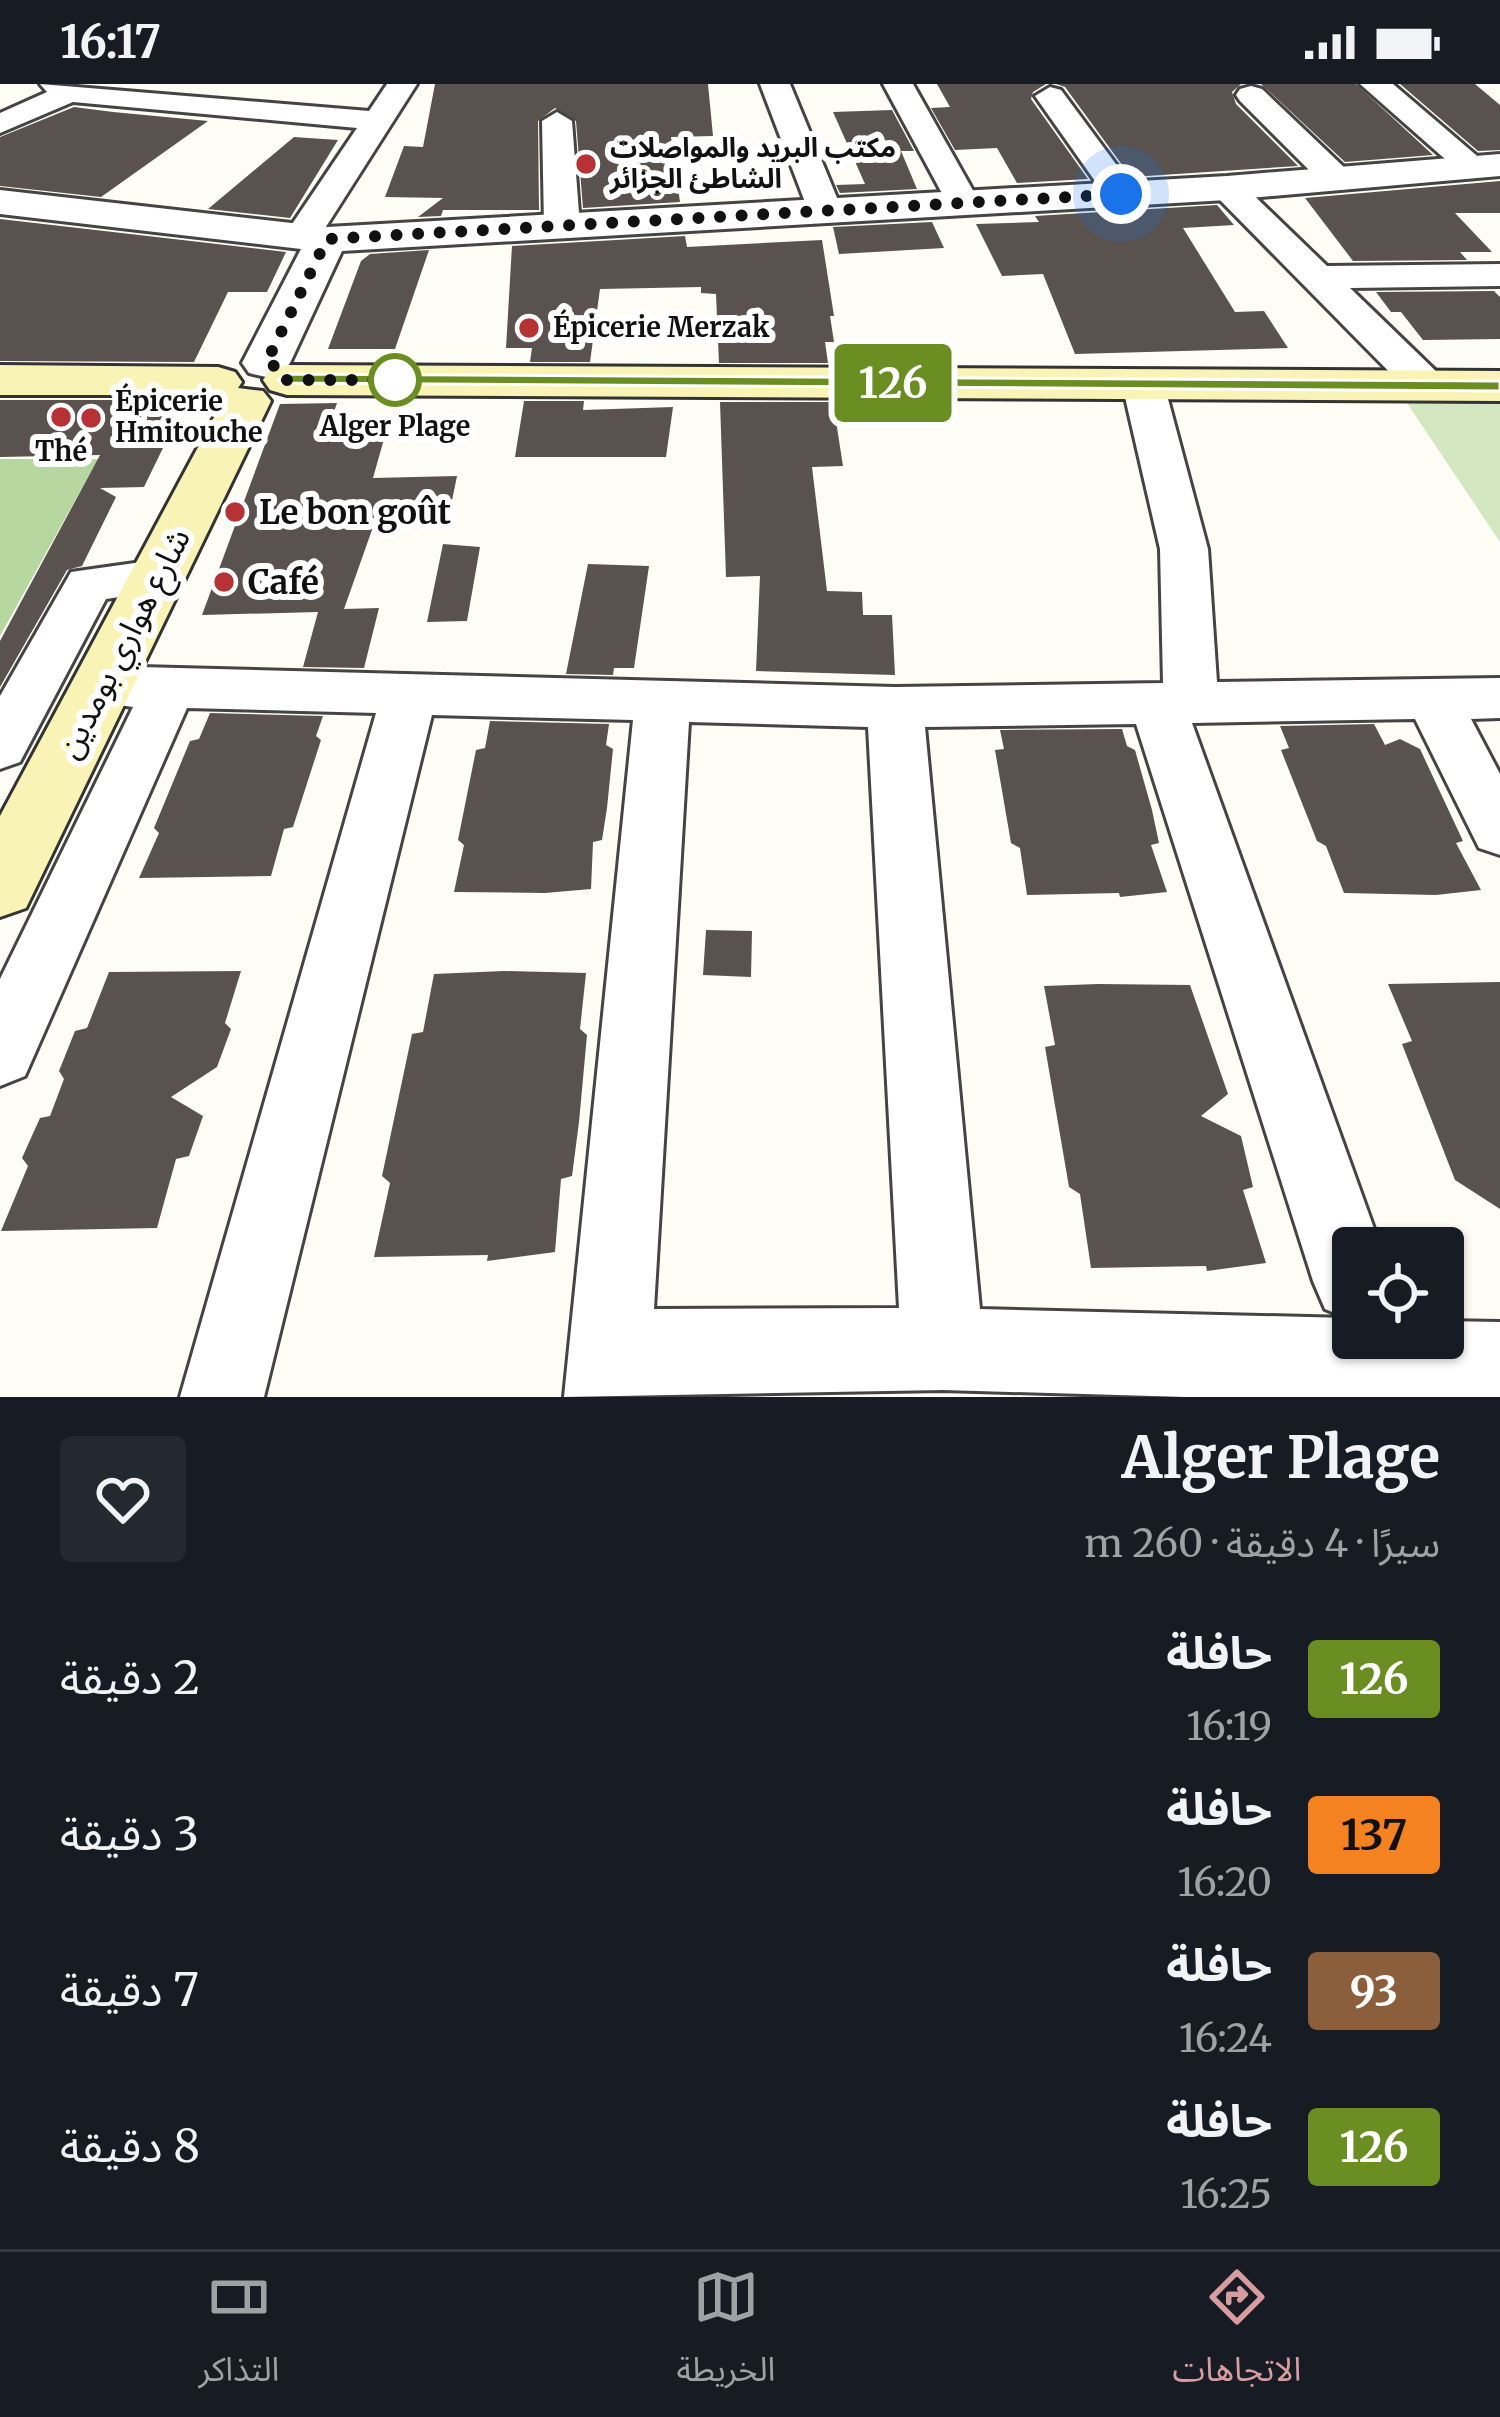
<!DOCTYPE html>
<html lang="ar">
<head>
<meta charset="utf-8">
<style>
	:root { --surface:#171b24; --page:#242831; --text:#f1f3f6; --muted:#9ea1a6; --line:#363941; --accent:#d79c9f }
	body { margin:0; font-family:Merriweather,"Noto Sans Arabic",serif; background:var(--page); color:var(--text); direction:rtl; height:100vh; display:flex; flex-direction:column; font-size:45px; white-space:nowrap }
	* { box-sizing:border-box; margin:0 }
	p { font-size:39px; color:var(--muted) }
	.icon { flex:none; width:66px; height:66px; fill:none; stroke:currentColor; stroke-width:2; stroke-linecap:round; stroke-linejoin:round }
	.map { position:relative; height:1313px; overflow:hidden; direction:ltr }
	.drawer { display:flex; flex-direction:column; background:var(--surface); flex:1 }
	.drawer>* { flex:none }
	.badge { padding:0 24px; border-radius:9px; font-size:42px; line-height:78px }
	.fabs { position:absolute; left:1332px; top:1143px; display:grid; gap:24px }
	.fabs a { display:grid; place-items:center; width:132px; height:132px; border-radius:12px; background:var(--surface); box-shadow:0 3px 9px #0004; font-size:60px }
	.you { position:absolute; width:60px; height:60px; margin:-30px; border:9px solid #fff; border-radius:50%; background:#1a73e8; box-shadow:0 0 0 18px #1a73e833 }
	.map>.badge { position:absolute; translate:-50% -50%; box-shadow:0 0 0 6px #fff }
	.round { display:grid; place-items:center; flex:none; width:126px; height:126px; border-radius:12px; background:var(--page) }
	.overview { display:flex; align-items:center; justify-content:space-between; height:204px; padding:0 60px }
	h1 { font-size:57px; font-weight:700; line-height:90px }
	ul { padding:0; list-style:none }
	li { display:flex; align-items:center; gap:36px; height:156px; padding:0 60px }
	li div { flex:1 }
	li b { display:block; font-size:45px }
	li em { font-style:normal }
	li .badge { min-width:132px; font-weight:700; text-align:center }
	.status { display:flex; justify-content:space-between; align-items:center; height:84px; padding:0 60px; background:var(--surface); direction:ltr }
	.status svg { height:33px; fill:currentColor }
	.menu { display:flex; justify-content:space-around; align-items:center; height:168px; border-top:3px solid var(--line); background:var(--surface); font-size:33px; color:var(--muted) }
	.menu a { display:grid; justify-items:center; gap:6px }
	.menu .on { color:var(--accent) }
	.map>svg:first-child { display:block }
	.green { fill:#d3e7c0 }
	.forest { fill:#b7d7a0 }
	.building { fill:#59524e }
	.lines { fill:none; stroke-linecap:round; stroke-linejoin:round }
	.minor-casing { stroke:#444; stroke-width:6 }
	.tertiary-casing { stroke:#444; stroke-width:6 }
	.secondary-casing { stroke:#333; stroke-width:6 }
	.minor { fill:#fff; fill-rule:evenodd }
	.tertiary { fill:#fff; fill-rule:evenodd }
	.secondary { fill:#f9f3b5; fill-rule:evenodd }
	.line { fill:#6b8e23; stroke:#fff; stroke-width:3 }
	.walk { stroke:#111; stroke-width:12; stroke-dasharray:0 21.6 }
	.poi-dot { fill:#b73234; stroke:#fff; stroke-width:4.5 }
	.stop-dot { fill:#fff; stroke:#6b8e23; stroke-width:6 }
	.labels { text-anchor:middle; stroke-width:12; stroke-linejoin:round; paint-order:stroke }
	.far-poi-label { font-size:27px; font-weight:bold; fill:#111; stroke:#fff; text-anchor:start }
	.far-stop-label { font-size:27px; font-weight:bold; fill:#111; stroke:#fff }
	.poi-label { font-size:33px; font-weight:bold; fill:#111; stroke:#fff; text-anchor:start }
	.street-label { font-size:33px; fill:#111; stroke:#fff }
</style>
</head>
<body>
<div class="status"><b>16:17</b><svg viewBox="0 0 49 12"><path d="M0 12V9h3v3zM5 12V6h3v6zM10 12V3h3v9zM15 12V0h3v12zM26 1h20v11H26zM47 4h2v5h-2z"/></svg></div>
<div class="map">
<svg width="1500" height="1313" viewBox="0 0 1500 1313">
	<rect width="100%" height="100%" fill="#fefdf5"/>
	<polygon class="green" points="1500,318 1500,458 1407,319"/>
	<polygon class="forest" points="0,375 98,375 0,552"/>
	<g class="building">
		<polygon points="435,0 708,0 713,52 671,53 680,118 583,124 576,37 555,24 538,37 539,126 443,126 441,132 418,133 443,114 385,113 404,62 423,63"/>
		<polygon points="937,0 1046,0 1033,8 1031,15 1088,95 1017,99 997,64 955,66 931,24 950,23"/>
		<polygon points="1056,0 1241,0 1232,8 1236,20 1298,82 1131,93 1065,3"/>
		<polygon points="1261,0 1356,0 1433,71 1345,78"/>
		<polygon points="1400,0 1475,0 1500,21 1500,66 1478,67"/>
		<polygon points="74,23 113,28 208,37 101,113 0,102 0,53"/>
		<polygon points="892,26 914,67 901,67 917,105 840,109 836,101 865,100 833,28"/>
		<polygon points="294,53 338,56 290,134 208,125"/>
		<polygon points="1500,97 1500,129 1455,129 1492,168 1460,168 1467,176 1353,177 1305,114"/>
		<polygon points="1217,121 1234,141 1183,144 1235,228 1264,227 1288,264 1075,270 1043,190 1002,192 976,140 1039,138 1035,132"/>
		<polygon points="0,135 286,168 267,208 228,208 194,278 0,277"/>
		<polygon points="932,138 944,164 839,170 833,143"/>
		<polygon points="685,152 687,163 822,156 834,232 830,232 834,258 825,258 828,279 719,279 716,210 701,209 701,203 600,205 590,278 530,278 532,264 506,264 512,162"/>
		<polygon points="429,166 395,265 328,265 361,177 370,170"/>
		<polygon points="1494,207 1500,213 1500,255 1423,256 1401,228 1391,228 1376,208"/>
		<polygon points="0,316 175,316 169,329 180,329 144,403 100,404 116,413 82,482 67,486 0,603 0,557 100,371 0,373"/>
		<polygon points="524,317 584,317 583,326 673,323 666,373 515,373"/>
		<polygon points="720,318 833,318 843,382 812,383 827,507 862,508 863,531 892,531 895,591 756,587 760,492 726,493"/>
		<polygon points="337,319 324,357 384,355 373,394 457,392 447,441 373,443 344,525 379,524 364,584 303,583 318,528 202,531 280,320"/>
		<polygon points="443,460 480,463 467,537 427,538"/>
		<polygon points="588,480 649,482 634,584 614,584 613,591 566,590"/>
		<polygon points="210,629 323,632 316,652 321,656 293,743 284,745 271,792 139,794 159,749 154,744 190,657 199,655"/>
		<polygon points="490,637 609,640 606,661 613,665 607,724 602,756 593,758 591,805 545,809 454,808 464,761 458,756 476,666 485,664"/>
		<polygon points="1374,640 1385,661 1400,655 1420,665 1463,757 1456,759 1481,806 1436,811 1344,809 1326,762 1317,757 1281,666 1289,664 1280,642"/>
		<polygon points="1122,645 1127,662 1135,666 1152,726 1159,759 1151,761 1167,808 1120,813 1119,809 1027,811 1020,764 1011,759 995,666 1004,665 1000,646"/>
		<polygon points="706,846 752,847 751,893 703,891"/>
		<polygon points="241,887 225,939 231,945 217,983 171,1013 203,1032 189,1072 176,1075 157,1144 1,1147 28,1082 22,1074 40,1034 50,1032 64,995 59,987 75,947 87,944 109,888"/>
		<polygon points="504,887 586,889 580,945 587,951 579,1038 572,1092 561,1095 555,1168 487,1177 488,1171 374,1173 390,1099 382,1092 412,950 423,948 434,890"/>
		<polygon points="1500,898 1500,1125 1455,1096 1402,960 1412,957 1388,900"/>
		<polygon points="1098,900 1190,901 1228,1010 1201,1032 1241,1052 1253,1103 1243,1106 1266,1179 1207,1187 1206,1182 1091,1184 1080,1110 1069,1103 1045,963 1055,961 1044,902"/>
	</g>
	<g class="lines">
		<g class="minor-casing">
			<g id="minor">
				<polygon points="40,0 369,27 387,0 417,0 315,160 289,160 284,152 357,44 73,18 0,49 0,29 47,8"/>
				<polygon points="760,0 790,0 842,126 837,133 813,133 808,126"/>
				<polygon points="883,0 913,0 980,119 975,126 951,126"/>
				<polygon points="1360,0 1393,0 1490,83 1474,93 1462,90"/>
				<polygon points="1251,2 1262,5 1348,87 1353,94 1348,101 1324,101 1240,17 1236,11 1240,5"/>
				<polygon points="1050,3 1061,6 1133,103 1138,110 1133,117 1109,117 1035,12"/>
				<polygon points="557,28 572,37 580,142 574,149 550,149 544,142 542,37"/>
				<polygon points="1227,94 1239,97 1327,182 1500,180 1500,202 1350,204 1442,293 1448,302 1442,311 1427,315 1412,311 1215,111 1210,104 1215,97"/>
				<path d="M 1143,287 L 1158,291 L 1164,300 L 1208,465 L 1217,598 L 1500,594 L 1500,634 L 1471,635 L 1500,690 L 1500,771 L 1479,764 L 1415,635 L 1192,639 L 1381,1164 L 1353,1164 L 1353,1254 L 1443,1254 L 1443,1237 L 1500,1238 L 1500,1313 L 1186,1313 L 943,1306 L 564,1313 L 633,636 L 432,631 L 264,1313 L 180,1313 L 376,629 L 187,624 L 25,992 L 0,1002 L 0,895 L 133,623 L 82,616 L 74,602 L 82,588 L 101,582 L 895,603 L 1163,599 L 1160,465 L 1122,300 L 1128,291 ZM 689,638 L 868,643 L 899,1224 L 654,1225 ZM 1136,640 L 1313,1197 L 1325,1225 L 1347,1234 L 980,1225 L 925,643 Z"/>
				<polygon points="156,476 174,481 181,493 174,505 106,515 20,678 0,685 0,612 71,488"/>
			</g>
		</g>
		<g class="tertiary-casing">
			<polygon id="tertiary" points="1500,70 1500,92 1227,116 342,167 290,279 283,289 266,293 249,289 242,279 301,165 0,130 0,106 327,143 1227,92"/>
		</g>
		<g class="secondary-casing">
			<g id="secondary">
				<polygon points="0,281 218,283 235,288 242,298 238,304 263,307 271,317 26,824 0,833 0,732 226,311 0,311"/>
				<polygon points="287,281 1500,287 1500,317 287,311 270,306 263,296 270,286"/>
			</g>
		</g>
		<use href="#minor" class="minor"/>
		<use href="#tertiary" class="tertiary"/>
		<use href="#secondary" class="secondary"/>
	</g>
	<polygon class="line" points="287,290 1500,297 1500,307 281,299 278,296"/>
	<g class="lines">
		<polyline class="walk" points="395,296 287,296 283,285 266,279 327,155 1121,110"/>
	</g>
	<g class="poi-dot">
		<circle cx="586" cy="80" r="12"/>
		<circle cx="529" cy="244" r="12"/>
		<circle cx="61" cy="333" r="12"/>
		<circle cx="91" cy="334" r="12"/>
		<circle cx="235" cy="428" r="12"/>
		<circle cx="224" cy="498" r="12"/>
	</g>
	<circle class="stop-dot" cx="395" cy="296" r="24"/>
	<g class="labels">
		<g class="far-poi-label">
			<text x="610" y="73">مكتب البريد والمواصلات<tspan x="610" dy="31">الشاطئ الجزائر</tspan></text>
			<text x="553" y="253">Épicerie Merzak</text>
			<text x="115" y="327">Épicerie<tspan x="115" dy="31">Hmitouche</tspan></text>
			<text x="61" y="377" text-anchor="middle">Thé</text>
		</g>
		<g class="far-stop-label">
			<text x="395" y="352">Alger Plage</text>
		</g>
		<g class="poi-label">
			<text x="259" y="440">Le bon goût</text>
			<text x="248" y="510">Café</text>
		</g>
		<g class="street-label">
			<text transform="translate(123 559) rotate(-63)" y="12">شارع هواري بومدين</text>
		</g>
	</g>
</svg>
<div class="fabs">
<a><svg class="icon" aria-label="locate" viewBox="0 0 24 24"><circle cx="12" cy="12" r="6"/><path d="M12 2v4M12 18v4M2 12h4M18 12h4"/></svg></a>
</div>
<div class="you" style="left:1121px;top:110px"></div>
<b class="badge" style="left:893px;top:299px;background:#6b8e23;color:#fff">126</b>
</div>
<section class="drawer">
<div class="overview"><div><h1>Alger Plage</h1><p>سيرًا · 4 دقيقة · 260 m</p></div><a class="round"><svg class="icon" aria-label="heart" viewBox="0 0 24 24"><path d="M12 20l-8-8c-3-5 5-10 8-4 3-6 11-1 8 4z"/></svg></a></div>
<ul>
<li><span class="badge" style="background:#6b8e23;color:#fff">126</span><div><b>حافلة</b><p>16:19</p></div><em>2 دقيقة</em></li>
<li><span class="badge" style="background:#f58220;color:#111">137</span><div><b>حافلة</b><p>16:20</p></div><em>3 دقيقة</em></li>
<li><span class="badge" style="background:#8b5e3c;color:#fff">93</span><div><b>حافلة</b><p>16:24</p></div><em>7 دقيقة</em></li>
<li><span class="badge" style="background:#6b8e23;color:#fff">126</span><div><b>حافلة</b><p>16:25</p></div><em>8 دقيقة</em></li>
</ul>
</section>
<nav class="menu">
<a class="on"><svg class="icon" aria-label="directions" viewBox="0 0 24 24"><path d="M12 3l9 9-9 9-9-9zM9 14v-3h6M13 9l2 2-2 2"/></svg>الاتجاهات</a>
<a><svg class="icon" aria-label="map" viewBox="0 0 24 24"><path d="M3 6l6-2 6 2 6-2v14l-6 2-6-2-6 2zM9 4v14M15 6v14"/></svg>الخريطة</a>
<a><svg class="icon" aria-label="tickets" viewBox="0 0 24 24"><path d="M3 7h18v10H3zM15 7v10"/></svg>التذاكر</a>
</nav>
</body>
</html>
